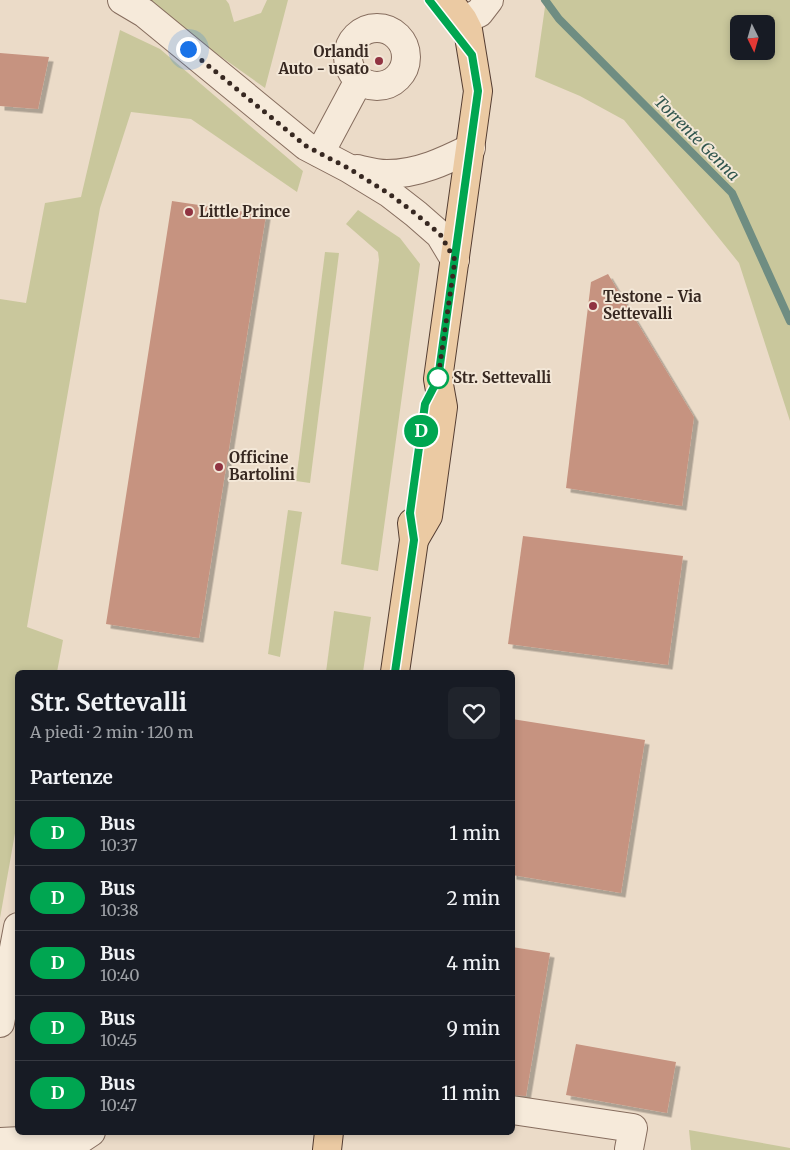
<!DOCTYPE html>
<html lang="it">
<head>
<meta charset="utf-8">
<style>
	:root { --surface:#171b24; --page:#20242c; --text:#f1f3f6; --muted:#9ea1a6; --line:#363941 }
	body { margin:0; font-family:Merriweather,serif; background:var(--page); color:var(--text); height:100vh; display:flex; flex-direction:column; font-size:19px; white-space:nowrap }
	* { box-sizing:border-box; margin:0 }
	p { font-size:16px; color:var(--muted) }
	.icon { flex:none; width:28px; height:28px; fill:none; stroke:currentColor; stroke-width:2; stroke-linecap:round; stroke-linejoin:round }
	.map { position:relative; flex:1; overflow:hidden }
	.sheet { position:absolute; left:15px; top:670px; width:500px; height:465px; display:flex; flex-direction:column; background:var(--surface); border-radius:8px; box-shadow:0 2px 8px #0003 }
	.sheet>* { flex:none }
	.badge { padding:0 10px; border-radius:16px; font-size:18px; line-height:32px }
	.needle { width:32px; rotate:175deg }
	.fabs { position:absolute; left:730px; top:15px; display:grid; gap:10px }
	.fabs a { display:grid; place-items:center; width:45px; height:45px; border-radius:8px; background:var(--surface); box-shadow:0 2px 8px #0003; font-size:25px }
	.you { position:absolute; width:25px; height:25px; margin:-12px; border:4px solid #fff; border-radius:50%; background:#1a73e8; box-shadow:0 0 0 8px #1a73e833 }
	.map>.badge { position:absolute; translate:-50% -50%; box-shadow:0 0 0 2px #fff }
	h2 { padding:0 15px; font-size:19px; line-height:45px }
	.round { display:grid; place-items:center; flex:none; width:52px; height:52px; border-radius:8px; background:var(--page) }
	.headline { display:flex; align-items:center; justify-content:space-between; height:85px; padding:0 15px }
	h1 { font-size:24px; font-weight:700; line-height:38px }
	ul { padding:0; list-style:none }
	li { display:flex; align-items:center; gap:15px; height:65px; padding:0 15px; border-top:1px solid var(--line) }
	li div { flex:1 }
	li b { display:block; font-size:19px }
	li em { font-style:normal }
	li .badge { min-width:55px; font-weight:700; text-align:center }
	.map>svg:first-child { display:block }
	.green { fill:#c9c79c; fill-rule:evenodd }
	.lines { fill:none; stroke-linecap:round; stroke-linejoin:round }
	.stream { stroke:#6f8d82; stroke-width:8 }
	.building { fill:#c69380; filter:url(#shadow) }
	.minor-casing { stroke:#866d5e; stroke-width:30 }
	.major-casing { stroke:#543d32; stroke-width:30 }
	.minor { stroke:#f6eada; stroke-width:28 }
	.major { stroke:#ebcaa3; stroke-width:28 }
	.line-casing { stroke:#fff; stroke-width:11 }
	.line { stroke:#00a651; stroke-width:8 }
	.walk { stroke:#372821; stroke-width:5; stroke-dasharray:0 9 }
	.poi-dot { fill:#903341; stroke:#f3e7d7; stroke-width:2 }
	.stop-dot { fill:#fff; stroke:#00a651; stroke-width:2.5 }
	.labels { text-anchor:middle; stroke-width:4; stroke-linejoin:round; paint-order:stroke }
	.poi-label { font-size:15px; font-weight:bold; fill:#372821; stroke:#f3e7d7; text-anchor:start }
	.stop-label { font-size:15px; font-weight:bold; fill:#372821; stroke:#f3e7d7; text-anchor:start }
	.water-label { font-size:16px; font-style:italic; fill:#31564e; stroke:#f3e7d7 }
</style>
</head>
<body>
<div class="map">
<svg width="790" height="1150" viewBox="0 0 790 1150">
	<defs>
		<filter id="shadow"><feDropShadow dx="4.5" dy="4.5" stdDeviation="0" flood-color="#0004"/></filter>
	</defs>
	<rect width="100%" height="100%" fill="#ebdbc8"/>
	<g class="green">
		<polygon points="141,0 226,0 229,4 234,22 261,13 267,0 288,0 265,88"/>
		<path d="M 546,0 L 790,0 L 790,421 L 739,263 L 624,120 L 580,96 L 535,77 ZM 739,24 L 766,24 L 766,51 L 739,51 Z"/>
		<polygon points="120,30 160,49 303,171 297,192 191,119 131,112 100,208 27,627 63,640 57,672 18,672 17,822 0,918 0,299 26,303 45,203 81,197"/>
		<polygon points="358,210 400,238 420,264 378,571 341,564 379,260 378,252 346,224"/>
		<polygon points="325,252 339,253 310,483 296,481"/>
		<polygon points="288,510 302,512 280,657 268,654"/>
		<polygon points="334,611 371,617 363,672 326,672"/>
		<polygon points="689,1130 790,1148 790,1150 691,1150"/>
	</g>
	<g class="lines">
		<polyline class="stream" points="545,0 559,19 732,193 790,321"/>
	</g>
	<g class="building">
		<polygon points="0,53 49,57 38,109 0,106"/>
		<polygon points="172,201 266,215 199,638 106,624"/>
		<polygon points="608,274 694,417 682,506 566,488 591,282"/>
		<polygon points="523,536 683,556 668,665 508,644"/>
		<polygon points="512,719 645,740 621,893 512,875"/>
		<polygon points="512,947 550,953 526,1096 512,1095"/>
		<polygon points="576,1044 676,1062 667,1113 566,1095"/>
	</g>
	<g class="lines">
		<g class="minor-casing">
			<g id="minor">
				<polyline points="122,0 144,13 306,146 348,168 389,193 416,214 440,235 455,260"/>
				<polyline points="463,20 479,13 489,0"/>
				<circle cx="377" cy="57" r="29"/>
				<polyline points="320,153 359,80"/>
				<path d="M 357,169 C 366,171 377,174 387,174 C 418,174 445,161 471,148"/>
				<polyline points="0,1023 18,927"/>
				<polyline points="512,1110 633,1128 629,1149"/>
				<polyline points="0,1142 82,1138 91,1132"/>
			</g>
		</g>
		<g class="major-casing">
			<g id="major">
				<polyline points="414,540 428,516 443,407 438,379 478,91 468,30 463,20 448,0"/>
				<polyline points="395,672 414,540 412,523"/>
				<polyline points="327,1150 329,1132"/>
			</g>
		</g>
		<use href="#minor" class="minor"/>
		<use href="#major" class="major"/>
	</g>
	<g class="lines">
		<g class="line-casing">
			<polyline id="line" points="395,672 414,540 410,513 425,404 438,379 478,91 472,55 429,0"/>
		</g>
		<use href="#line" class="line"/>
		<polyline class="walk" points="188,49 306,146 348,168 388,193 416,214 440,234 455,260 438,378"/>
	</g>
	<g class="poi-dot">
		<circle cx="379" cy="61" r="5"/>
		<circle cx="189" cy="212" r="5"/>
		<circle cx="593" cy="306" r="5"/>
		<circle cx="219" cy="467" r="5"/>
	</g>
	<circle class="stop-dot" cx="438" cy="378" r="10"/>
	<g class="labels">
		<g class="poi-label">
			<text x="369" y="57" text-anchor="end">Orlandi<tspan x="369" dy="17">Auto - usato</tspan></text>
			<text x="199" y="217">Little Prince</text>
			<text x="603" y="302">Testone - Via<tspan x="603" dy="17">Settevalli</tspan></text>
			<text x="229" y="463">Officine<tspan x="229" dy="17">Bartolini</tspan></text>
		</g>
		<g class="stop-label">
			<text x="453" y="383">Str. Settevalli</text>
		</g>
		<g class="water-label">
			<text transform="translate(697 138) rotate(45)" y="6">Torrente Genna</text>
		</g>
	</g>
</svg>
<div class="fabs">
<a><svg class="needle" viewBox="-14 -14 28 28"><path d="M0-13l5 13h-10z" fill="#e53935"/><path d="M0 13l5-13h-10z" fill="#9ea1a6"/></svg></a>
</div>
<div class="you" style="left:188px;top:49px"></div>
<b class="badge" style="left:421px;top:431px;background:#00a651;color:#fff">D</b>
<section class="sheet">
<div class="headline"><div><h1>Str. Settevalli</h1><p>A piedi · 2 min · 120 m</p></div><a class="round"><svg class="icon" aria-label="heart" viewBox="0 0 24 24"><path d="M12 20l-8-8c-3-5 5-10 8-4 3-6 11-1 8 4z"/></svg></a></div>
<h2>Partenze</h2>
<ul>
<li><span class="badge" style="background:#00a651;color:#fff">D</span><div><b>Bus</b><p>10:37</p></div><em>1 min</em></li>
<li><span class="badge" style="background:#00a651;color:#fff">D</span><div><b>Bus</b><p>10:38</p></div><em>2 min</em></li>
<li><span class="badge" style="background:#00a651;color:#fff">D</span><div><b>Bus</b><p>10:40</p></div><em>4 min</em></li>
<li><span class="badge" style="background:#00a651;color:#fff">D</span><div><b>Bus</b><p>10:45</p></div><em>9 min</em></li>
<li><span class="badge" style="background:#00a651;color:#fff">D</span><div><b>Bus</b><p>10:47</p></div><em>11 min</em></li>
</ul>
</section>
</div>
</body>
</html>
